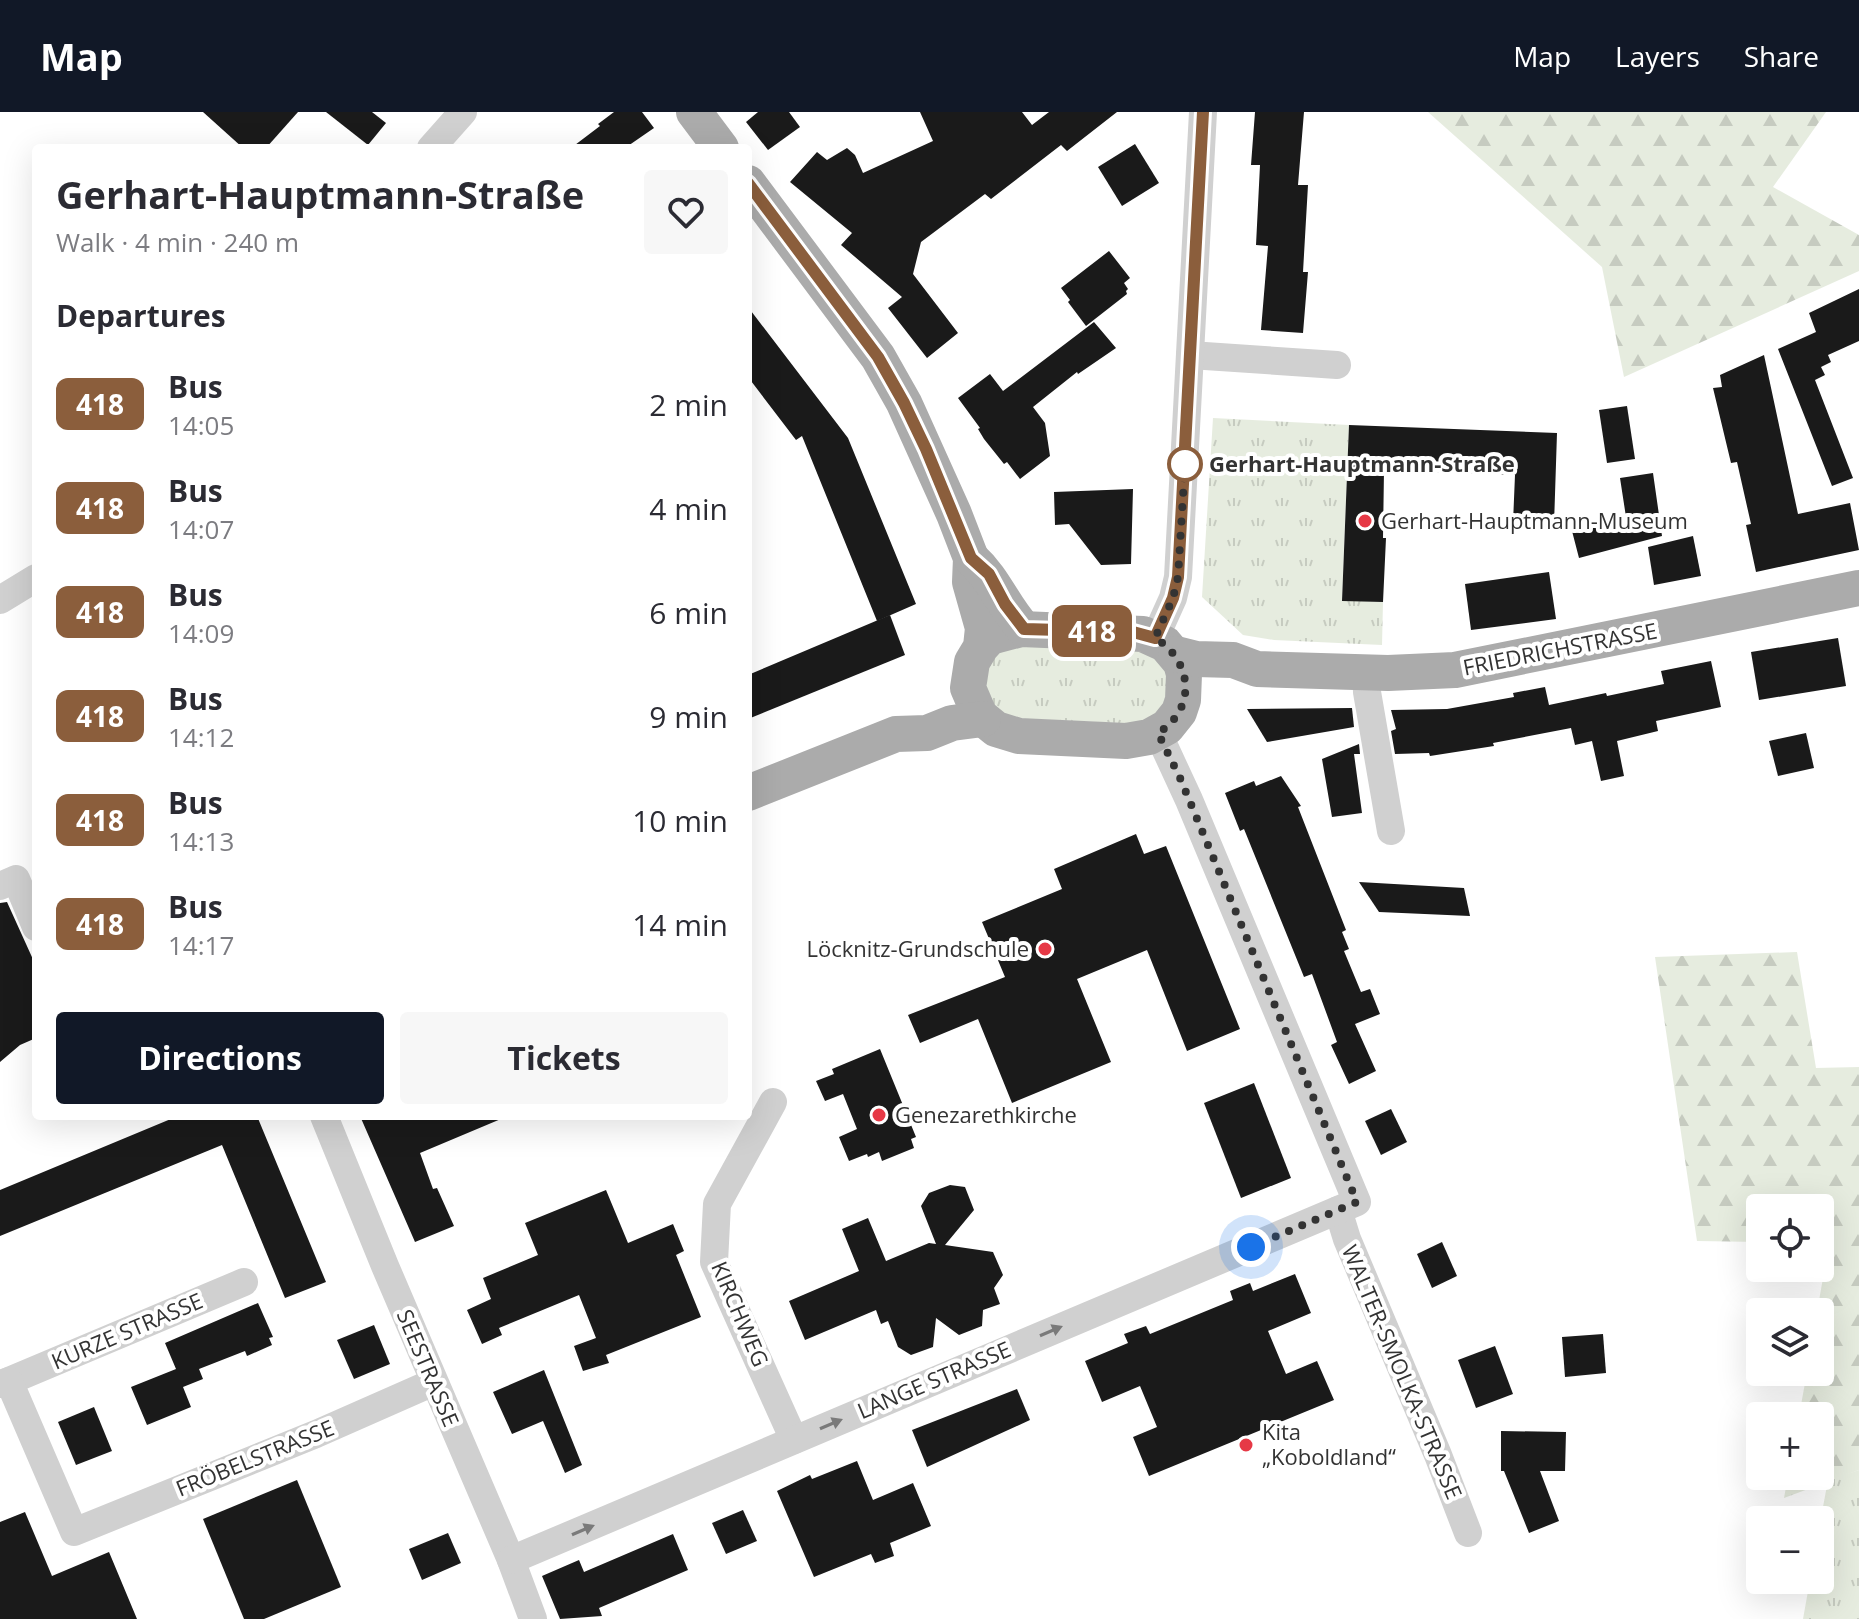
<!DOCTYPE html>
<html lang="en">
<head>
<meta charset="utf-8">
<style>
	:root { --surface:#fff; --page:#f7f7f7; --text:#2b2b33; --muted:#7c7c81; --accent:#111827 }
	body { margin:0; font-family:"Open Sans",sans-serif; background:var(--page); color:var(--text); height:100vh; display:flex; flex-direction:column; font-size:30px; white-space:nowrap }
	* { box-sizing:border-box; margin:0 }
	p { font-size:26px; color:var(--muted) }
	.icon { flex:none; width:44px; height:44px; fill:none; stroke:currentColor; stroke-width:2; stroke-linecap:round; stroke-linejoin:round }
	.map { position:relative; flex:1; overflow:hidden }
	.panel { position:absolute; left:32px; top:32px; width:720px; height:976px; display:flex; flex-direction:column; background:var(--surface); border-radius:8px; box-shadow:0 8px 32px #0002 }
	.panel>* { flex:none }
	.badge { padding:0 16px; border-radius:12px; font-size:28px; line-height:52px }
	.tools { position:absolute; left:1746px; top:1082px; display:grid; gap:16px }
	.tools a { display:grid; place-items:center; width:88px; height:88px; border-radius:8px; background:var(--surface); box-shadow:0 8px 32px #0002; font-size:40px }
	.you { position:absolute; width:40px; height:40px; margin:-20px; border:6px solid #fff; border-radius:50%; background:#1a73e8; box-shadow:0 0 0 12px #1a73e833 }
	.map>.badge { position:absolute; translate:-50% -50%; box-shadow:0 0 0 4px #fff }
	h2 { padding:0 24px; font-size:30px; line-height:72px }
	.round { display:grid; place-items:center; flex:none; width:84px; height:84px; border-radius:8px; background:var(--page) }
	.head { display:flex; align-items:center; justify-content:space-between; height:136px; padding:0 24px }
	h1 { font-size:38px; font-weight:700; line-height:60px }
	.cta { display:flex; gap:16px; margin-top:auto; padding:16px 24px }
	.cta a { flex:1; height:92px; border-radius:8px; background:var(--accent); color:#fff; font-size:32px; font-weight:700; line-height:92px; text-align:center }
	.cta a+a { background:var(--page); color:var(--text) }
	ul { padding:0; list-style:none }
	li { display:flex; align-items:center; gap:24px; height:104px; padding:0 24px }
	li div { flex:1 }
	li b { display:block; font-size:30px }
	li em { font-style:normal }
	li .badge { min-width:88px; font-weight:700; text-align:center }
	header { display:flex; align-items:center; gap:48px; box-sizing:border-box; height:112px; padding:0 40px; background:var(--accent); color:#fff }
	header strong { font-size:38px }
	nav { display:flex; gap:44px; margin-inline-start:auto; font-size:28px }
	.map>svg:first-child { display:block }
	.grass { fill:url(#grass-tufts) }
	.forest { fill:url(#forest-firs) }
	.building { fill:#1a1a1a }
	.lines { fill:none; stroke-linecap:round; stroke-linejoin:round }
	.minor { stroke:#d0d0d0; stroke-width:28 }
	.major { stroke:#ababab; stroke-width:36 }
	.oneway { fill:#7a7a7a }
	.line-casing { stroke:#fff; stroke-width:18 }
	.line { stroke:#8b5e3c; stroke-width:12 }
	.walk { stroke:#333; stroke-width:8; stroke-dasharray:0 14.4 }
	.stop-dot { fill:#fff; stroke:#8b5e3c; stroke-width:4 }
	.poi-dot { fill:#e63946; stroke:#fff; stroke-width:3 }
	.labels { text-anchor:middle; stroke-width:8; stroke-linejoin:round; paint-order:stroke }
	.stop-label { font-size:22px; font-weight:bold; fill:#333; stroke:#fff; text-anchor:start }
	.poi-label { font-size:22px; fill:#333; stroke:#fff; text-anchor:start }
	.street-label { font-size:22px; fill:#333; stroke:#fff }
</style>
</head>
<body>
<header>
<strong>Map</strong>
<nav><a>Map</a><a>Layers</a><a>Share</a></nav>
</header>
<div class="map">
<svg width="1859" height="1507" viewBox="0 0 1859 1507">
	<defs>
		<pattern id="grass-tufts" width="24" height="20" patternUnits="userSpaceOnUse" patternTransform="scale(2)"><rect width="24" height="20" fill="#e6ecdf"/><path d="M3 7l-1-3M5 7V3M7 7l1-3M15 17l-1-3M17 17v-4M19 17l1-3" fill="none" stroke="#c6cbc0"/></pattern>
		<pattern id="forest-firs" width="22" height="20" patternUnits="userSpaceOnUse" patternTransform="scale(2)"><rect width="22" height="20" fill="#e6ecdf"/><path d="M5 1l3.5 6h-7zM16 11l3.5 6h-7z" fill="#c6cbc0"/></pattern>
	</defs>
	<rect width="100%" height="100%" fill="#fff"/>
	<g class="grass">
		<polygon points="1213,306 1349,313 1342,488 1383,490 1382,533 1274,528 1243,523 1202,485"/>
		<path d="M 1009,534 L 1127,535 L 1150,541 L 1168,562 C 1166,589 1167,597 1142,612 L 1005,606 L 985,587 L 989,547 Z"/>
		<polygon points="1859,1358 1859,1507 1803,1507 1810,1468 1820,1468 1820,1411 1828,1368"/>
	</g>
	<g class="forest">
		<polygon points="1428,0 1826,0 1773,75 1859,123 1859,159 1624,265 1602,155"/>
		<polygon points="1797,840 1816,956 1859,955 1859,1358 1784,1386 1788,1364 1820,1364 1820,1304 1799,1304 1807,1260 1820,1260 1820,1200 1817,1200 1829,1132 1820,1132 1820,1096 1760,1096 1760,1130 1697,1129 1655,845"/>
	</g>
	<g class="building">
		<polygon points="203,0 298,0 266,36 243,36"/>
		<polygon points="326,0 372,0 386,11 368,33"/>
		<polygon points="614,0 642,0 654,16 625,36 571,36 600,14 598,12"/>
		<polygon points="758,0 789,0 800,15 768,38 746,10"/>
		<polygon points="920,0 1022,0 1032,13 1049,0 1117,0 1067,39 1061,33 991,87 985,82 921,130 913,162 958,221 927,246 888,196 902,185 841,133 852,121 790,70 817,40 827,48 847,36 855,43 863,61 933,29"/>
		<polygon points="1255,0 1304,0 1298,73 1308,73 1303,160 1308,160 1303,221 1261,218 1268,134 1256,133 1260,53 1251,53"/>
		<polygon points="1135,32 1159,71 1122,94 1098,55"/>
		<polygon points="1109,139 1130,166 1124,171 1128,177 1126,179 1127,182 1086,214 1068,190 1070,188 1061,176"/>
		<polygon points="1859,177 1859,229 1828,243 1831,250 1821,255 1825,263 1815,268 1853,366 1832,374 1778,237 1816,220 1809,201"/>
		<polygon points="748,195 848,326 916,492 877,509 802,324 796,328 748,265"/>
		<polygon points="1094,210 1116,236 1078,262 1077,260 1033,295 1045,311 1050,344 1020,367 1007,350 1004,352 984,327 978,317 980,316 958,286 990,262 1003,279"/>
		<polygon points="1764,243 1798,402 1850,391 1859,438 1756,460 1746,413 1751,412 1737,350 1731,351 1713,276 1722,275 1720,263"/>
		<polygon points="1627,294 1635,347 1607,351 1599,298"/>
		<polygon points="1349,313 1557,321 1554,413 1513,411 1515,363 1384,358 1383,426 1386,426 1383,490 1342,489"/>
		<polygon points="1653,361 1662,424 1579,446 1572,419 1626,405 1620,366"/>
		<polygon points="1133,377 1131,452 1101,453 1069,412 1055,413 1054,380"/>
		<polygon points="1693,424 1701,464 1654,473 1648,435"/>
		<polygon points="1549,460 1556,507 1471,518 1465,472"/>
		<polygon points="890,503 905,543 748,607 748,563"/>
		<polygon points="1838,526 1846,574 1759,588 1751,540"/>
		<polygon points="1711,549 1721,595 1656,609 1658,619 1617,629 1624,664 1601,669 1592,629 1575,633 1571,616 1493,631 1494,634 1430,644 1429,641 1395,642 1391,619 1396,617 1391,598 1447,597 1514,585 1513,581 1545,575 1549,593 1606,581 1607,584 1664,572 1661,559"/>
		<polygon points="1352,596 1354,615 1267,630 1247,597"/>
		<polygon points="1806,621 1814,656 1778,664 1769,629"/>
		<polygon points="1359,632 1360,642 1354,642 1362,701 1332,705 1322,647"/>
		<polygon points="1281,664 1301,694 1298,695 1346,818 1342,820 1349,837 1344,839 1361,880 1370,877 1380,902 1355,912 1376,959 1349,972 1331,933 1337,930 1312,862 1304,865 1244,717 1240,719 1225,681 1254,669 1256,674"/>
		<polygon points="1136,722 1144,742 1166,734 1240,917 1187,939 1147,838 1077,867 1111,950 1012,991 978,907 920,931 908,903 1005,865 982,810 1062,777 1054,757"/>
		<polygon points="1359,770 1464,776 1470,804 1379,800"/>
		<polygon points="7,790 36,854 36,926 20,933 0,950 0,791"/>
		<polygon points="880,937 916,1025 911,1027 914,1036 882,1049 879,1040 868,1045 867,1042 849,1049 839,1025 857,1017 843,982 825,989 816,969 834,962 832,957"/>
		<polygon points="1254,971 1291,1066 1241,1086 1204,991"/>
		<polygon points="1391,997 1407,1030 1381,1043 1365,1009"/>
		<polygon points="178,1004 257,1004 326,1170 285,1186 222,1033 0,1124 0,1078"/>
		<polygon points="360,1004 508,1004 420,1041 433,1077 437,1076 454,1114 415,1130"/>
		<polygon points="950,1073 965,1075 974,1098 945,1133 993,1140 1003,1163 994,1176 1000,1192 983,1198 982,1214 959,1223 936,1206 933,1235 911,1243 898,1235 888,1209 881,1212 876,1198 805,1228 789,1189 859,1159 842,1117 868,1106 886,1149 929,1131 936,1132 921,1094 929,1081"/>
		<polygon points="606,1078 628,1131 673,1112 684,1139 676,1143 701,1205 606,1243 609,1251 583,1259 574,1234 596,1226 579,1183 499,1216 502,1223 482,1232 467,1198 491,1187 483,1166 538,1143 525,1111"/>
		<polygon points="1442,1130 1457,1164 1432,1176 1417,1142"/>
		<polygon points="1295,1162 1311,1201 1268,1219 1286,1262 1317,1249 1334,1288 1149,1364 1133,1325 1157,1315 1140,1274 1102,1290 1085,1249 1128,1231 1124,1222 1146,1214 1150,1222 1233,1188 1230,1179 1250,1171 1253,1179"/>
		<polygon points="258,1191 273,1225 269,1226 272,1233 247,1244 245,1239 199,1257 203,1267 183,1275 191,1295 147,1313 131,1275 176,1257 165,1231"/>
		<polygon points="374,1213 390,1252 354,1267 337,1228"/>
		<polygon points="1603,1222 1606,1261 1565,1265 1562,1225"/>
		<polygon points="1495,1234 1513,1282 1476,1296 1458,1248"/>
		<polygon points="544,1258 582,1353 565,1361 543,1309 512,1322 493,1280"/>
		<polygon points="1017,1277 1030,1308 927,1355 912,1318"/>
		<polygon points="94,1295 112,1339 76,1353 58,1310"/>
		<polygon points="1501,1319 1566,1320 1565,1359 1540,1359 1559,1409 1529,1421 1504,1359 1501,1359"/>
		<polygon points="857,1349 873,1388 913,1371 931,1414 890,1431 894,1444 875,1451 871,1442 814,1465 777,1379 810,1363 812,1367"/>
		<polygon points="297,1368 341,1475 264,1507 244,1507 203,1407"/>
		<polygon points="743,1398 757,1429 726,1442 712,1411"/>
		<polygon points="25,1400 52,1464 109,1440 137,1507 0,1507 0,1410"/>
		<polygon points="448,1421 461,1451 422,1468 409,1437"/>
		<polygon points="673,1422 688,1458 599,1496 602,1504 560,1507 542,1464 579,1448 584,1460"/>
	</g>
	<g class="lines">
		<g class="minor">
			<polyline points="431,36 463,0"/>
			<polyline points="1190,243 1337,253"/>
			<polyline points="0,488 36,466"/>
			<polyline points="1155,526 1173,486 1178,465 1203,0"/>
			<polyline points="1366,560 1367,580 1391,719"/>
			<polyline points="0,774 16,767 36,815"/>
			<polyline points="773,990 717,1092 714,1150 794,1328"/>
			<polyline points="324,1004 385,1154 511,1448 533,1507"/>
			<polyline points="1338,1098 1347,1127 1438,1343 1468,1421"/>
			<polyline points="9,1269 244,1170"/>
			<polyline points="0,1272 9,1269 74,1420 316,1322 434,1270"/>
			<polyline points="511,1448 1357,1090 1189,688 1158,621"/>
		</g>
		<g class="major">
			<polyline points="694,0 721,36"/>
			<polyline points="748,71 878,245 904,291 954,402 971,446 970,470 983,516 981,535 972,550 968,576 980,604 996,617 1019,624 1126,629 1149,625 1167,615 1179,600 1183,588 1184,562 1181,551 1165,532 1143,522 1021,517 990,525 981,535"/>
			<path d="M 972,447 C 995,468 1003,494 1024,517"/>
			<polyline points="1176,542 1196,547 1233,548 1257,557 1388,561 1455,558 1859,476"/>
			<polyline points="748,681 896,622 927,621 952,611 983,607"/>
		</g>
	</g>
	<defs><path id="oneway-solid" d="M-6-.8H1V-3.2L6.5 0L1 3.2V.8H-6Z" transform="scale(2)"/></defs>
	<g class="oneway">
		<use href="#oneway-solid" transform="translate(1051 1219) rotate(-23)"/>
		<use href="#oneway-solid" transform="translate(831 1312) rotate(-23)"/>
		<use href="#oneway-solid" transform="translate(583 1418) rotate(-23)"/>
	</g>
	<g class="lines">
		<g class="line-casing">
			<polyline id="line" points="748,71 878,245 904,291 926,337 971,446 989,462 1005,492 1024,517 1133,520 1155,526 1173,486 1178,465 1203,0"/>
		</g>
		<use href="#line" class="line"/>
		<path class="walk" d="M 1185,352 L 1178,465 L 1173,486 L 1155,526 C 1193,549 1197,597 1158,621 L 1180,666 L 1357,1090 L 1251,1135"/>
	</g>
	<circle class="stop-dot" cx="1185" cy="352" r="16"/>
	<g class="poi-dot">
		<circle cx="1365" cy="409" r="8"/>
		<circle cx="1045" cy="837" r="8"/>
		<circle cx="879" cy="1003" r="8"/>
		<circle cx="1246" cy="1333" r="8"/>
	</g>
	<g class="labels">
		<g class="stop-label">
			<text x="1209" y="360">Gerhart-Hauptmann-Straße</text>
		</g>
		<g class="poi-label">
			<text x="1381" y="417">Gerhart-Hauptmann-Museum</text>
			<text x="1029" y="845" text-anchor="end">Löcknitz-Grundschule</text>
			<text x="895" y="1011">Genezarethkirche</text>
			<text x="1262" y="1328">Kita<tspan x="1262" dy="25">„Koboldland“</tspan></text>
		</g>
		<g class="street-label">
			<text transform="translate(1560 537) rotate(-11)" y="8">FRIEDRICHSTRASSE</text>
			<text transform="translate(740 1202) rotate(67)" y="8">KIRCHWEG</text>
			<text transform="translate(127 1219) rotate(-23)" y="8">KURZE STRASSE</text>
			<text transform="translate(428 1256) rotate(67)" y="8">SEESTRASSE</text>
			<text transform="translate(1402 1260) rotate(67)" y="8">WALTER-SMOLKA-STRASSE</text>
			<text transform="translate(934 1268) rotate(-23)" y="8">LANGE STRASSE</text>
			<text transform="translate(255 1346) rotate(-22)" y="8">FRÖBELSTRASSE</text>
		</g>
	</g>
</svg>
<div class="tools">
<a><svg class="icon" aria-label="locate" viewBox="0 0 24 24"><circle cx="12" cy="12" r="6"/><path d="M12 2v4M12 18v4M2 12h4M18 12h4"/></svg></a>
<a><svg class="icon" aria-label="layers" viewBox="0 0 24 24"><path d="M12 4l9 5-9 5-9-5zM3 14l9 5 9-5"/></svg></a>
<a>+</a>
<a>−</a>
</div>
<div class="you" style="left:1251px;top:1135px"></div>
<b class="badge" style="left:1092px;top:519px;background:#8b5e3c;color:#fff">418</b>
<section class="panel">
<div class="head"><div><h1>Gerhart-Hauptmann-Straße</h1><p>Walk · 4 min · 240 m</p></div><a class="round"><svg class="icon" aria-label="heart" viewBox="0 0 24 24"><path d="M12 20l-8-8c-3-5 5-10 8-4 3-6 11-1 8 4z"/></svg></a></div>
<h2>Departures</h2>
<ul>
<li><span class="badge" style="background:#8b5e3c;color:#fff">418</span><div><b>Bus</b><p>14:05</p></div><em>2 min</em></li>
<li><span class="badge" style="background:#8b5e3c;color:#fff">418</span><div><b>Bus</b><p>14:07</p></div><em>4 min</em></li>
<li><span class="badge" style="background:#8b5e3c;color:#fff">418</span><div><b>Bus</b><p>14:09</p></div><em>6 min</em></li>
<li><span class="badge" style="background:#8b5e3c;color:#fff">418</span><div><b>Bus</b><p>14:12</p></div><em>9 min</em></li>
<li><span class="badge" style="background:#8b5e3c;color:#fff">418</span><div><b>Bus</b><p>14:13</p></div><em>10 min</em></li>
<li><span class="badge" style="background:#8b5e3c;color:#fff">418</span><div><b>Bus</b><p>14:17</p></div><em>14 min</em></li>
</ul>
<div class="cta"><a>Directions</a><a>Tickets</a></div>
</section>
</div>
</body>
</html>
